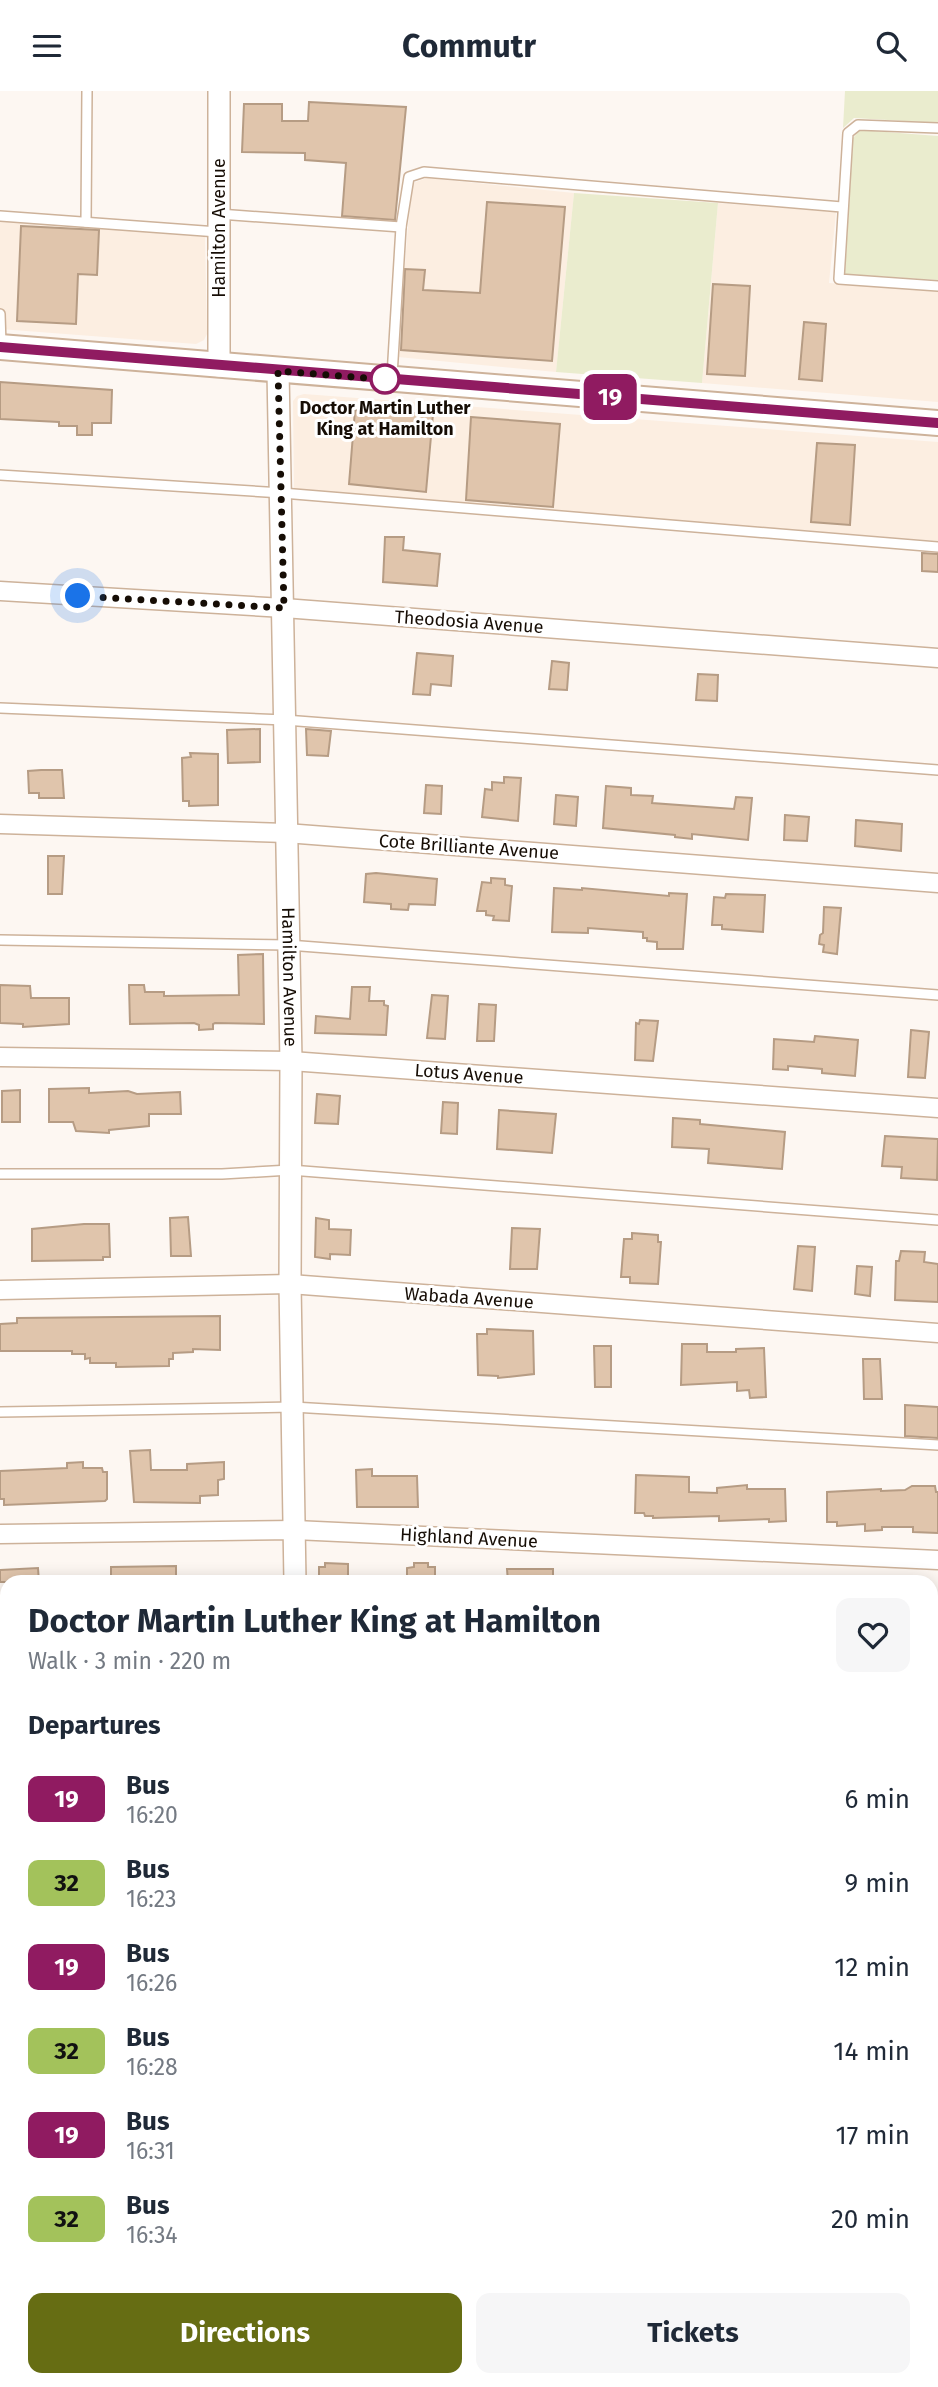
<!DOCTYPE html>
<html lang="en">
<head>
<meta charset="utf-8">
<style>
	:root { --surface:#fff; --page:#f6f6f7; --text:#1f2937; --muted:#747a83; --accent:#666d13 }
	body { margin:0; font-family:"Fira Sans",sans-serif; background:var(--page); color:var(--text); height:100vh; display:flex; flex-direction:column; font-size:26px; white-space:nowrap }
	* { box-sizing:border-box; margin:0 }
	p { font-size:23px; color:var(--muted) }
	.icon { flex:none; width:38px; height:38px; fill:none; stroke:currentColor; stroke-width:2; stroke-linecap:round; stroke-linejoin:round }
	.map { position:relative; flex:1; overflow:hidden }
	.panel { position:absolute; left:0px; top:1484px; width:938px; height:812px; display:flex; flex-direction:column; background:var(--surface); border-radius:21px 21px 0 0; box-shadow:0 4px 18px #0003 }
	.panel>* { flex:none }
	.badge { padding:0 14px; border-radius:10px; font-size:24px; line-height:46px }
	.you { position:absolute; width:35px; height:35px; margin:-18px; border:5px solid #fff; border-radius:50%; background:#1a73e8; box-shadow:0 0 0 10px #1a73e833 }
	.map>.badge { position:absolute; translate:-50% -50%; box-shadow:0 0 0 4px #fff }
	h2 { padding:0 28px; font-size:26px; line-height:63px }
	.round { display:grid; place-items:center; flex:none; width:74px; height:74px; border-radius:14px; background:var(--page) }
	.head { display:flex; align-items:center; justify-content:space-between; height:119px; padding:0 28px }
	h1 { font-size:33px; font-weight:700; line-height:52px }
	.action { display:flex; gap:14px; margin-top:auto; padding:14px 28px }
	.action a { flex:1; height:80px; border-radius:14px; background:var(--accent); color:#fff; font-size:28px; font-weight:700; line-height:80px; text-align:center }
	.action a+a { background:var(--page); color:var(--text) }
	ul { padding:0; list-style:none }
	li { display:flex; align-items:center; gap:21px; height:84px; padding:0 28px }
	li div { flex:1 }
	li b { display:block; font-size:26px }
	li em { font-style:normal }
	li .badge { min-width:77px; font-weight:700; text-align:center }
	header { display:flex; justify-content:space-between; align-items:center; height:91px; padding:0 28px; background:var(--surface); font-size:32px; font-weight:700 }
	.map>svg:first-child { display:block }
	.built { fill:#fceee1 }
	.green { fill:#eaecce }
	.building { fill:#e0c5ac; stroke:#b69c84; stroke-width:2 }
	.lines { fill:none; stroke-linecap:round; stroke-linejoin:round }
	.service-casing { stroke:#cdb29a; stroke-width:12 }
	.minor-casing { stroke:#cdb29a; stroke-width:21 }
	.tertiary-casing { stroke:#cdb29a; stroke-width:24 }
	.secondary-casing { stroke:#cdb29a; stroke-width:28 }
	.service { stroke:#fff; stroke-width:9 }
	.minor { stroke:#fff; stroke-width:18 }
	.tertiary { stroke:#fff; stroke-width:21 }
	.secondary { stroke:#fff; stroke-width:24 }
	.line-casing { stroke:#fff; stroke-width:16 }
	.line { stroke:#901b61; stroke-width:10 }
	.walk { stroke:#160d05; stroke-width:7; stroke-dasharray:0 12.6 }
	.stop-dot { fill:#fff; stroke:#901b61; stroke-width:3.5 }
	.labels { text-anchor:middle; stroke-width:6; stroke-linejoin:round; paint-order:stroke }
	.street-label { font-size:18px; fill:#160d05; stroke:#fff }
	.stop-label { font-size:18px; font-weight:bold; fill:#160d05; stroke:#fff }
</style>
</head>
<body>
<header><svg class="icon" aria-label="menu" viewBox="0 0 24 24"><path d="M4 6h16M4 12h16M4 18h16"/></svg>Commutr<svg class="icon" aria-label="search" viewBox="0 0 24 24"><circle cx="10" cy="10" r="6"/><path d="M15 15l6 6"/></svg></header>
<div class="map">
<svg width="938" height="2296" viewBox="0 0 938 2296">
	<rect width="100%" height="100%" fill="#fdf7f2"/>
	<g class="built">
		<polygon points="427,87 574,102 556,281 398,266 408,135 413,92"/>
		<polygon points="718,112 836,121 829,192 938,200 938,311 702,292"/>
		<polygon points="0,129 205,146 207,243 204,249 196,253 0,238"/>
		<polygon points="304,303 938,351 938,450 294,399 293,310 297,305"/>
		<polygon points="931,1818 938,1818 938,2296 310,2296 310,2289 931,2289"/>
	</g>
	<g class="green">
		<polygon points="845,0 938,0 938,32 854,27 843,37"/>
		<polygon points="860,39 938,45 938,189 845,183 853,47"/>
		<polygon points="574,102 718,112 702,292 556,281"/>
		<polygon points="938,2245 934,2296 660,2296 660,2289 931,2289 931,2246"/>
	</g>
	<g class="building">
		<polygon points="309,11 406,16 395,129 342,125 346,72 305,69 305,62 242,61 244,13 282,13 282,30 308,30"/>
		<polygon points="487,111 565,116 552,270 401,259 405,178 425,179 423,199 480,202"/>
		<polygon points="21,135 99,139 97,184 78,183 76,233 17,230"/>
		<polygon points="713,193 750,195 745,285 707,283"/>
		<polygon points="804,231 826,233 822,290 799,288"/>
		<polygon points="0,291 112,299 111,332 92,332 92,344 77,344 77,335 59,335 59,331 0,328"/>
		<polygon points="355,319 433,323 426,401 349,393"/>
		<polygon points="471,326 560,333 553,416 466,409"/>
		<polygon points="817,352 855,354 850,434 811,431"/>
		<polygon points="385,446 404,446 403,459 440,463 437,495 383,491"/>
		<polygon points="922,462 938,463 938,481 922,480"/>
		<polygon points="417,562 453,565 451,595 431,593 430,604 413,603"/>
		<polygon points="552,570 569,572 567,599 549,598"/>
		<polygon points="698,583 718,584 717,610 696,609"/>
		<polygon points="260,638 260,671 228,672 227,639"/>
		<polygon points="306,638 331,640 328,665 307,664"/>
		<polygon points="190,662 218,663 218,714 189,715 189,710 183,710 182,667 191,666"/>
		<polygon points="41,679 62,679 64,707 39,707 39,702 29,702 28,680"/>
		<polygon points="504,686 521,687 518,730 482,726 485,698 492,699 492,691 504,692"/>
		<polygon points="426,694 442,695 441,723 424,722"/>
		<polygon points="606,695 631,697 631,704 653,705 652,712 734,718 736,706 752,707 748,749 692,743 692,748 675,746 675,744 603,737"/>
		<polygon points="556,704 578,706 576,735 554,733"/>
		<polygon points="785,724 809,726 807,750 784,749"/>
		<polygon points="856,729 902,733 901,760 855,755"/>
		<polygon points="48,765 64,765 62,803 48,803"/>
		<polygon points="376,782 437,788 435,814 409,813 408,819 391,818 391,813 364,811 366,783"/>
		<polygon points="491,787 505,788 505,794 512,795 509,830 493,829 494,825 486,824 486,820 477,820 482,791 491,792"/>
		<polygon points="554,797 582,799 582,797 669,805 669,802 687,803 683,858 657,858 657,851 647,850 647,847 643,847 643,841 588,837 588,842 552,841"/>
		<polygon points="726,803 765,804 763,841 722,838 722,834 712,834 714,806 725,807"/>
		<polygon points="824,816 841,817 837,863 823,861 824,854 819,853 820,844 823,842"/>
		<polygon points="263,863 264,933 215,932 213,933 213,938 199,939 199,934 194,932 130,933 129,894 144,894 145,901 164,901 164,905 239,904 238,864"/>
		<polygon points="0,894 30,895 31,907 69,907 69,933 23,936 23,933 0,932"/>
		<polygon points="352,896 370,896 369,910 384,910 384,914 388,915 386,944 315,942 316,925 350,928"/>
		<polygon points="432,904 448,905 445,948 427,947"/>
		<polygon points="479,913 496,914 494,950 477,950"/>
		<polygon points="640,929 658,930 653,970 635,969 636,932 639,933"/>
		<polygon points="911,939 929,941 925,987 908,986"/>
		<polygon points="815,945 858,949 855,985 822,982 822,978 788,975 788,979 773,978 774,948 814,951"/>
		<polygon points="89,997 89,1002 128,1000 137,1003 180,1001 181,1023 149,1023 149,1035 109,1039 109,1042 76,1040 73,1031 49,1031 49,998"/>
		<polygon points="20,999 20,1031 2,1031 2,1000"/>
		<polygon points="317,1003 340,1005 338,1033 315,1032"/>
		<polygon points="443,1011 458,1012 457,1043 441,1042"/>
		<polygon points="499,1019 556,1023 552,1062 497,1058"/>
		<polygon points="673,1027 700,1029 700,1033 785,1041 782,1078 708,1072 709,1058 672,1056"/>
		<polygon points="885,1045 938,1048 937,1089 901,1087 902,1076 882,1075"/>
		<polygon points="188,1126 191,1165 171,1165 170,1127"/>
		<polygon points="316,1127 329,1129 329,1138 351,1139 350,1164 330,1163 330,1168 315,1166"/>
		<polygon points="84,1133 109,1133 110,1166 103,1166 103,1169 32,1170 32,1138"/>
		<polygon points="512,1137 540,1138 537,1178 510,1178"/>
		<polygon points="632,1142 658,1144 658,1151 661,1151 658,1193 630,1192 630,1186 621,1186 624,1148 632,1148"/>
		<polygon points="798,1155 815,1156 812,1200 794,1198"/>
		<polygon points="901,1160 925,1161 924,1171 938,1173 938,1211 895,1209 896,1170 899,1170"/>
		<polygon points="857,1175 872,1176 870,1205 855,1203"/>
		<polygon points="220,1225 220,1259 193,1258 193,1261 173,1262 173,1268 169,1268 169,1275 116,1276 116,1272 90,1272 90,1267 85,1268 85,1263 72,1263 72,1260 0,1260 0,1233 17,1232 17,1227"/>
		<polygon points="487,1238 533,1240 534,1283 498,1287 498,1285 478,1284 477,1243 487,1243"/>
		<polygon points="682,1253 707,1253 707,1261 736,1261 736,1258 764,1257 766,1306 750,1307 749,1299 737,1300 737,1291 681,1294"/>
		<polygon points="594,1255 611,1255 611,1296 595,1296"/>
		<polygon points="863,1268 880,1268 882,1308 864,1308"/>
		<polygon points="905,1314 938,1316 938,1347 905,1345"/>
		<polygon points="150,1359 151,1379 187,1379 187,1373 224,1371 224,1388 218,1389 218,1404 200,1405 200,1412 134,1411 130,1360"/>
		<polygon points="83,1371 83,1377 102,1377 103,1381 107,1381 107,1408 105,1410 4,1414 4,1408 0,1408 0,1380 67,1377 67,1372"/>
		<polygon points="372,1378 372,1385 417,1385 418,1416 357,1416 356,1379"/>
		<polygon points="636,1384 689,1386 689,1401 717,1402 717,1397 747,1394 747,1398 785,1398 786,1430 769,1431 769,1428 719,1430 719,1425 653,1427 653,1425 645,1425 644,1422 635,1422"/>
		<polygon points="912,1395 935,1395 936,1401 938,1401 938,1442 913,1441 913,1436 882,1436 882,1439 865,1440 865,1433 837,1435 837,1431 827,1431 827,1401 881,1398 881,1400 905,1399"/>
		<polygon points="325,1472 348,1473 348,1491 319,1491 319,1476 325,1476"/>
		<polygon points="414,1472 428,1472 428,1476 435,1476 435,1491 407,1491 407,1477 414,1476"/>
		<polygon points="176,1475 176,1491 111,1491 111,1476"/>
		<polygon points="38,1477 39,1491 0,1491 0,1479"/>
		<polygon points="507,1478 553,1478 553,1491 508,1491"/>
	</g>
	<g class="lines">
		<g class="service-casing">
			<g id="service">
				<polyline points="938,37 858,34 848,42 839,188 938,195"/>
				<polyline points="219,123 401,136"/>
				<polyline points="0,125 218,141"/>
				<polyline points="86,131 87,0"/>
				<polyline points="0,223 1,254"/>
				<polyline points="392,285 401,136 409,86 424,81 842,116"/>
				<polyline points="0,384 282,402 938,456"/>
				<polyline points="0,617 285,629 938,679"/>
				<polyline points="0,849 288,854 938,904"/>
				<polyline points="0,1083 222,1083 290,1079 938,1129"/>
				<polyline points="0,1321 293,1316 938,1354"/>
				<polyline points="0,1569 7,1569"/>
				<polyline points="931,1578 938,1578"/>
				<polyline points="0,1818 7,1818"/>
				<polyline points="0,2060 7,2060"/>
				<polyline points="595,2296 595,2289"/>
			</g>
		</g>
		<g class="minor-casing">
			<g id="minor">
				<polyline points="0,500 284,517 938,567"/>
				<polyline points="0,733 286,742 938,792"/>
				<polyline points="0,966 291,970 938,1017"/>
				<polyline points="0,1199 290,1193 938,1242"/>
				<polyline points="0,1443 295,1439 938,1469"/>
				<polyline points="0,1690 7,1690"/>
				<polyline points="931,1693 938,1694"/>
				<polyline points="0,1938 7,1938"/>
				<polyline points="0,2181 7,2181"/>
			</g>
		</g>
		<g class="tertiary-casing">
			<g id="tertiary">
				<polyline points="219,275 219,0"/>
				<path id="s1" d="M 278,280 L 291,970 L 290,1193 L 295,1491"/>
				<polyline points="297,2289 297,2296"/>
			</g>
		</g>
		<g class="secondary-casing">
			<polyline id="secondary" points="0,256 938,332"/>
		</g>
		<use href="#service" class="service"/>
		<use href="#minor" class="minor"/>
		<use href="#tertiary" class="tertiary"/>
		<use href="#secondary" class="secondary"/>
	</g>
	<g class="lines">
		<g class="line-casing">
			<polyline id="line" points="0,256 938,332"/>
		</g>
		<use href="#line" class="line"/>
		<polyline class="walk" points="78,505 284,517 278,280 392,289 385,288"/>
	</g>
	<circle class="stop-dot" cx="385" cy="288" r="14"/>
	<g class="labels">
		<g class="street-label">
			<text transform="translate(219 137) rotate(-90)" y="6">Hamilton Avenue</text>
			<text transform="translate(469 531) rotate(4)" y="6">Theodosia Avenue</text>
			<text transform="translate(469 756) rotate(4)" y="6">Cote Brilliante Avenue</text>
			<text dy="6" stroke="none"><textPath href="#s1" startOffset="606">Hamilton Avenue</textPath></text>
			<text transform="translate(469 983) rotate(4)" y="6">Lotus Avenue</text>
			<text transform="translate(469 1207) rotate(4)" y="6">Wabada Avenue</text>
			<text transform="translate(469 1447) rotate(3)" y="6">Highland Avenue</text>
		</g>
		<g class="stop-label">
			<text x="385" y="323">Doctor Martin Luther<tspan x="385" dy="21">King at Hamilton</tspan></text>
		</g>
	</g>
</svg>
<div class="you" style="left:78px;top:505px"></div>
<b class="badge" style="left:610px;top:306px;background:#901b61;color:#fff">19</b>
<section class="panel">
<div class="head"><div><h1>Doctor Martin Luther King at Hamilton</h1><p>Walk · 3 min · 220 m</p></div><a class="round"><svg class="icon" aria-label="heart" viewBox="0 0 24 24"><path d="M12 20l-8-8c-3-5 5-10 8-4 3-6 11-1 8 4z"/></svg></a></div>
<h2>Departures</h2>
<ul>
<li><span class="badge" style="background:#901b61;color:#fff">19</span><div><b>Bus</b><p>16:20</p></div><em>6 min</em></li>
<li><span class="badge" style="background:#a3c25b;color:#111">32</span><div><b>Bus</b><p>16:23</p></div><em>9 min</em></li>
<li><span class="badge" style="background:#901b61;color:#fff">19</span><div><b>Bus</b><p>16:26</p></div><em>12 min</em></li>
<li><span class="badge" style="background:#a3c25b;color:#111">32</span><div><b>Bus</b><p>16:28</p></div><em>14 min</em></li>
<li><span class="badge" style="background:#901b61;color:#fff">19</span><div><b>Bus</b><p>16:31</p></div><em>17 min</em></li>
<li><span class="badge" style="background:#a3c25b;color:#111">32</span><div><b>Bus</b><p>16:34</p></div><em>20 min</em></li>
</ul>
<div class="action"><a>Directions</a><a>Tickets</a></div>
</section>
</div>
</body>
</html>
